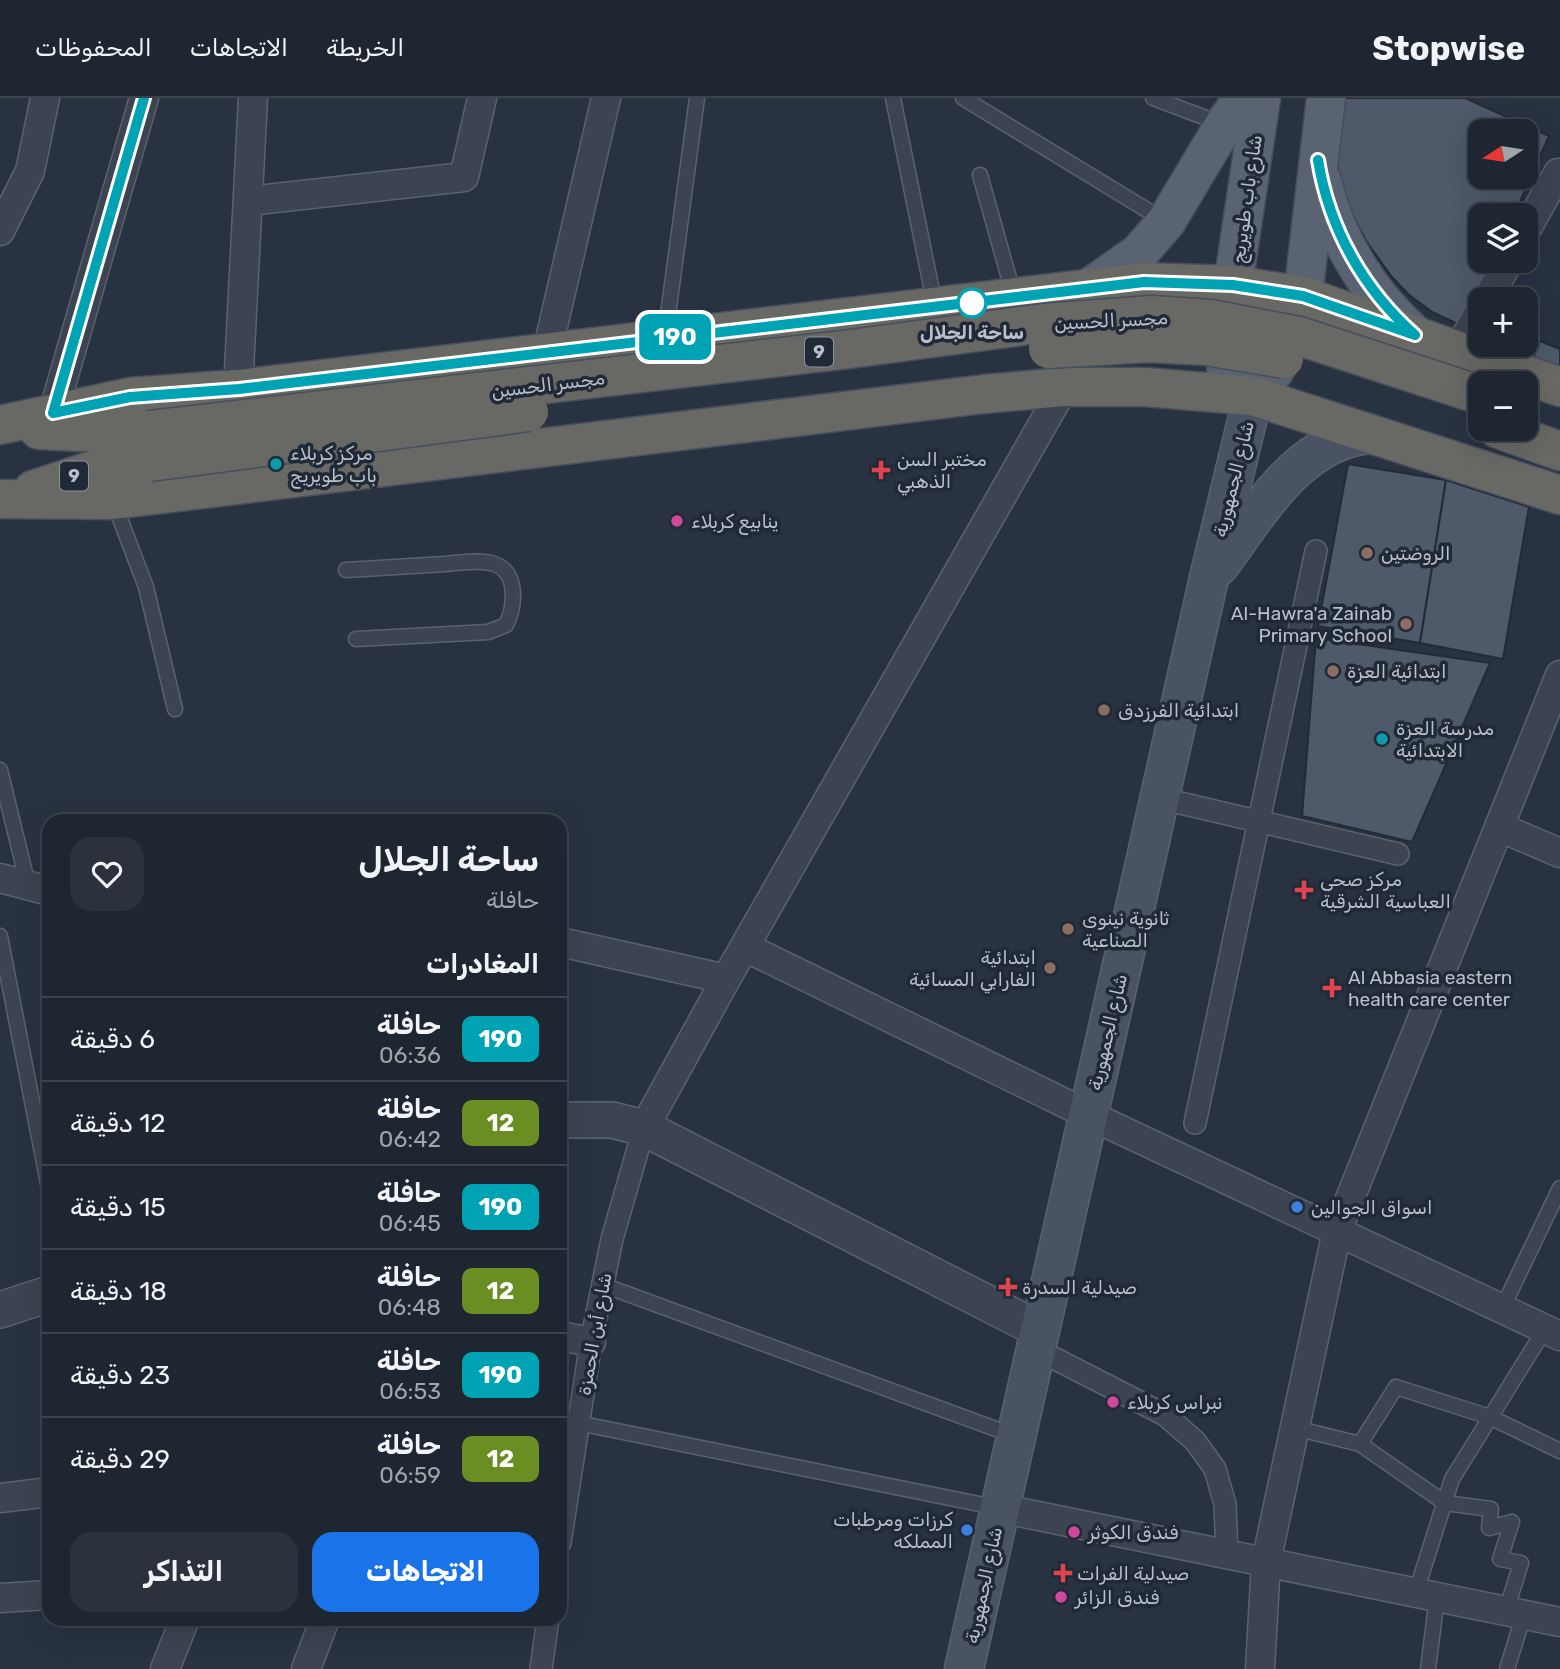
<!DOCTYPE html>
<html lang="ar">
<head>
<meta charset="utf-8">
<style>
	:root { --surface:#1e2631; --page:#2b323d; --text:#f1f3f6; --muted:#a1a5ab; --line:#3c434d; --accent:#1a73e8 }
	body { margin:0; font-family:Rubik,Cairo,sans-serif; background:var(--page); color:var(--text); direction:rtl; height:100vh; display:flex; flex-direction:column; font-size:26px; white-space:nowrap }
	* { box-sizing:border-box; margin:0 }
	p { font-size:23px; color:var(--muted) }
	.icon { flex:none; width:38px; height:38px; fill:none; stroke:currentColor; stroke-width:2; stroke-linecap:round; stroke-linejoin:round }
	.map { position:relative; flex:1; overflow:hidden; direction:ltr }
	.panel { position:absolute; left:42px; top:716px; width:525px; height:812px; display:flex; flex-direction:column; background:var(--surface); border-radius:21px; box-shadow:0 7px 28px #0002,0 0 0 2px var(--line); direction:rtl }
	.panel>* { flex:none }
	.badge { padding:0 14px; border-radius:10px; font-size:24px; line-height:46px }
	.needle { width:46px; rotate:258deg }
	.fabs { position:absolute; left:1468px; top:21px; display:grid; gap:14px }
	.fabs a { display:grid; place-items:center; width:70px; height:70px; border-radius:14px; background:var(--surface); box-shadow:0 7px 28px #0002,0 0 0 2px var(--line); font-size:35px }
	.map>.badge { position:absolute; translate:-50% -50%; box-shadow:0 0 0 4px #fff }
	h2 { padding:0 28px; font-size:26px; line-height:63px }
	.round { display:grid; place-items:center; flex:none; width:74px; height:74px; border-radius:21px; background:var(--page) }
	.overview { display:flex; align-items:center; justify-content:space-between; height:119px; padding:0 28px }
	h1 { font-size:33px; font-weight:700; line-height:52px }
	.action { display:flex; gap:14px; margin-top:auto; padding:14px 28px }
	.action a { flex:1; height:80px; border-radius:21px; background:var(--accent); color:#fff; font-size:28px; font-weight:700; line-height:80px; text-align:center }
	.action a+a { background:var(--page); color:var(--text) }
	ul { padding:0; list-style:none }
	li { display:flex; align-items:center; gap:21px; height:84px; padding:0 28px; border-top:2px solid var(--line) }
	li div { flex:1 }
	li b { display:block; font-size:26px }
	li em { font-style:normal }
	li .badge { min-width:77px; font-weight:700; text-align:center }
	header { display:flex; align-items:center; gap:42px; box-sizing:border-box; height:98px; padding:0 35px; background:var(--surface); border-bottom:2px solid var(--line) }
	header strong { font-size:33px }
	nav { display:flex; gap:38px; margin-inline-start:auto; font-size:24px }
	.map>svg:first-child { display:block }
	.building { fill:#4e596a; stroke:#222b38; stroke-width:2; fill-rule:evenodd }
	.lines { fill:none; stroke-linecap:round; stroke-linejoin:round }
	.service-casing { stroke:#5a626e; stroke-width:17 }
	.pedestrian-casing { stroke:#5a626e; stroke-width:24 }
	.minor-casing { stroke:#5a626e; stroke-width:31 }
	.tertiary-casing { stroke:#5a626e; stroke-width:38 }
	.secondary-casing { stroke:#5a626e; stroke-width:41 }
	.primary-casing { stroke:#464d5a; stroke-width:41 }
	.trunk-casing { stroke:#464f5b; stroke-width:41 }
	.service { stroke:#3c4451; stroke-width:14 }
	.pedestrian { stroke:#3c4451; stroke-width:21 }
	.minor { stroke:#3c4451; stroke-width:28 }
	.tertiary { stroke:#3c4451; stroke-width:35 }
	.secondary { stroke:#4a5364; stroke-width:38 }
	.primary { stroke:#5a6371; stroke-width:38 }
	.trunk { stroke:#686865; stroke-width:38 }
	.trunk-bridge-casing { stroke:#464f5b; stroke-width:41; stroke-linecap:butt }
	.trunk-bridge { stroke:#686865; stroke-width:38 }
	.line-casing { stroke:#fff; stroke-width:16 }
	.line { stroke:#00a3b4; stroke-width:10 }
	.stop-dot { fill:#fff; stroke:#00a3b4; stroke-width:3.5 }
	.culture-dot { fill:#0f9aa8; stroke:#202936; stroke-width:2.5 }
	.health-dot { fill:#e0444e; stroke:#202936; stroke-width:2.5 }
	.hotel-dot { fill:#d1479c; stroke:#202936; stroke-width:2.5 }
	.education-dot { fill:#8d6e63; stroke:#202936; stroke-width:2.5 }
	.shop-dot { fill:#3f7fe0; stroke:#202936; stroke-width:2.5 }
	.labels { text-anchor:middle; stroke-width:7; stroke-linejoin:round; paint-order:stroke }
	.shield { fill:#202936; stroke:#8b929e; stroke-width:2 }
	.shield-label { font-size:18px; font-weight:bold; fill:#b9bfcb }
	.street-label { font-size:19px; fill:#b9bfcb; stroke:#202936 }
	.stop-label { font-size:19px; font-weight:bold; fill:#b9bfcb; stroke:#202936 }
	.poi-label { font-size:19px; fill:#b9bfcb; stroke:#202936; text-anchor:start }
</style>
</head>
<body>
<header>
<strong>Stopwise</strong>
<nav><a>الخريطة</a><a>الاتجاهات</a><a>المحفوظات</a></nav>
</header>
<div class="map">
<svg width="1560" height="1571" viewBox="0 0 1560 1571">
	<rect width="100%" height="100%" fill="#283241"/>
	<g class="building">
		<path d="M 1339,0 L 1465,0 L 1549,38 L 1514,117 L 1480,117 L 1480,163 L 1494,163 L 1464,229 L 1432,214 L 1408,196 L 1391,178 L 1366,143 L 1354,120 L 1343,93 L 1336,63 ZM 1480,33 L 1526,33 L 1526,79 L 1480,79 Z"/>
		<polygon points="1526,232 1537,237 1524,259 1498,247 1526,247"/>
		<polygon points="1540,243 1560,251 1560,277 1531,265"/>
		<polygon points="1348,366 1446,382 1420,545 1318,528"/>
		<polygon points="1446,382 1529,409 1503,561 1420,545"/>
		<polygon points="1316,540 1490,565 1412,744 1302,718"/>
	</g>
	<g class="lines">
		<g class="service-casing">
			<g id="service">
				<polyline points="893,0 935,208"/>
				<polyline points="963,0 1165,123"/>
				<polyline points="1153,0 1222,26"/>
				<polyline points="980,77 1014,198"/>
				<polyline points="665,239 697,0"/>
				<polyline points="114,405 146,489 175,611"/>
				<path d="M 346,472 C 379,470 412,468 445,466 C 459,465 479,461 494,466 C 519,474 515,509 506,527 L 488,534 L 356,541"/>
				<polyline points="0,672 28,787"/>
				<polyline points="0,838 49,1091"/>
				<polyline points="603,1187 1015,1338"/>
				<polyline points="1502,1211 1560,1090"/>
				<polyline points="578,1325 999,1410"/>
				<polyline points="1295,1330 1360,1346 1396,1289 1490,1319 1560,1353"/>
				<polyline points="1360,1346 1445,1405 1491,1411 1489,1430 1512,1424 1500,1461 1521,1465 1506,1513"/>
				<polyline points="1416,1494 1452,1381 1545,1231"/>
				<polyline points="1428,1571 1437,1499"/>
				<polyline points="1507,1571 1524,1516"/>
			</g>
		</g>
		<g class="pedestrian-casing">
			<g id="pedestrian">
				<polyline points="1159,700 1398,756"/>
				<polyline points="1195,1025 1316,453"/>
				<polyline points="1036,1251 1165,1317 1195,1343 1215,1371 1225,1406 1227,1456"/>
				<polyline points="560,1445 591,1244 612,1141 644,1030"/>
				<polyline points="541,1571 548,1521"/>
			</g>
		</g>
		<g class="minor-casing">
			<g id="minor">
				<polyline points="248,103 464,79 482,0"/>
				<polyline points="1526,132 1558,75"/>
				<polyline points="0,133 30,73 45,0"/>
				<polyline points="1487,201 1509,163"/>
				<polyline points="1458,252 1480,213"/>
				<polyline points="547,254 606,0"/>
				<polyline points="238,291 253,0"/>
				<polyline points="53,315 144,0"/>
				<polyline points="1499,729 1560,755"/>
				<polyline points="0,780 49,793"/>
				<polyline points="560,844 726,881"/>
				<polyline points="745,849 1089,1017 1560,1238"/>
				<polyline points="644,1030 726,881 1064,289"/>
				<polyline points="560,1238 591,1244"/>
				<polyline points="0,1400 49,1394"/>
				<polyline points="999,1410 1560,1524"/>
				<polyline points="0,1500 49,1497"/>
				<polyline points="165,1571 185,1521"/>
				<polyline points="306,1571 325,1521"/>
				<polyline points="1260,1571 1266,1464 1337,1133 1560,577"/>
			</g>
		</g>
		<g class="tertiary-casing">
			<g id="tertiary">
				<polyline points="560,1022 612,1022 644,1030 1040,1232"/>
				<polyline points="0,1212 49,1196"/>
			</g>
		</g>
		<g class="secondary-casing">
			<g id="secondary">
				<path d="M 1219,468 C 1258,416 1299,341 1371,336"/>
				<polyline points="964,1571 1209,480 1253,298"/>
			</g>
		</g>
		<g class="primary-casing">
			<g id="primary">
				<polyline points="1261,0 1233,187 1226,269 1233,283 1253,298 1275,272 1295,229 1303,198 1326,0"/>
				<path d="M 1322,83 C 1336,143 1369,196 1415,237"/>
				<polyline points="1088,191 1139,155 1166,124 1224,27 1243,0"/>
			</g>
		</g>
		<g class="trunk-casing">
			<g id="trunk">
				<polyline points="0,327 130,299 238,291 1144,184 1233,187 1303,198 1560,289"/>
				<polyline points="1498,331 1560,353"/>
				<polyline points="39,332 80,334 148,332"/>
				<polyline points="33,392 105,368 150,364"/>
				<polyline points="0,401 113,402 984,296 1064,289 1145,289 1253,298 1560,397"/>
			</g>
		</g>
		<use href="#service" class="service"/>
		<use href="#pedestrian" class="pedestrian"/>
		<use href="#minor" class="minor"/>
		<use href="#tertiary" class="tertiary"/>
		<use href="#secondary" class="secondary"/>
		<use href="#primary" class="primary"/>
		<use href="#trunk" class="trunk"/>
		<g class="trunk-bridge-casing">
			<g id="trunk-bridge">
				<polyline points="1048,251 1149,245 1206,248 1284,261"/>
				<polyline points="148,332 850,251 1044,225 1152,217 1211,221 1299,238 1480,297"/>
				<polyline points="150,364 529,314"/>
			</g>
		</g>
		<use href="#trunk-bridge" class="trunk-bridge"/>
	</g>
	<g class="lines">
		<g class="line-casing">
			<path id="line" d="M 144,0 L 53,315 L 130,299 L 239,291 L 1144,184 L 1233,187 L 1303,198 L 1415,237 C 1363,191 1329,130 1318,62"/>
		</g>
		<use href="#line" class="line"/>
	</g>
	<circle class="stop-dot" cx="972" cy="205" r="14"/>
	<g class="culture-dot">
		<circle cx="276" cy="366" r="7"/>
		<circle cx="1382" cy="641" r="7"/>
	</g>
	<g class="health-dot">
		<path d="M877.5 361.5h7v7h7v7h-7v7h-7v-7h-7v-7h7z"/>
		<path d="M1300.5 781.5h7v7h7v7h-7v7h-7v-7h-7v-7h7z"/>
		<path d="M1328.5 879.5h7v7h7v7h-7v7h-7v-7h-7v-7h7z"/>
		<path d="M1004.5 1178.5h7v7h7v7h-7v7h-7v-7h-7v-7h7z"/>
		<path d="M1059.5 1464.5h7v7h7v7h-7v7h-7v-7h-7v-7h7z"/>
	</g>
	<g class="hotel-dot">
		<circle cx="677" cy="423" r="7"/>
		<circle cx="1113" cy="1304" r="7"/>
		<circle cx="1074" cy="1434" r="7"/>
		<circle cx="1061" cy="1499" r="7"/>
	</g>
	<g class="education-dot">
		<circle cx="1367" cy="455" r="7"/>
		<circle cx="1406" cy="526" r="7"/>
		<circle cx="1333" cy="573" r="7"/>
		<circle cx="1104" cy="612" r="7"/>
		<circle cx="1068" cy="831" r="7"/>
		<circle cx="1050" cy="870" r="7"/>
	</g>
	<g class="shop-dot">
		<circle cx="1297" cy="1109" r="7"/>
		<circle cx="967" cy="1432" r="7"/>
	</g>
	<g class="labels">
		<g class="shield">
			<rect x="805" y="239.5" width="28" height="29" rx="5"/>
			<rect x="60" y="363.5" width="28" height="29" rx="5"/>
		</g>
		<g class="shield-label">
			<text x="819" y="260">9</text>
			<text x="74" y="384">9</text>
		</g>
		<g class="street-label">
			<text transform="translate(1246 101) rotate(-82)" y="7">شارع باب طويريج</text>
			<text transform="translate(1111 222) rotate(-3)" y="7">مجسر الحسين</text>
			<text transform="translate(548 286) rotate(-7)" y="7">مجسر الحسين</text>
			<text transform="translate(1233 381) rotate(-76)" y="7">شارع الجمهورية</text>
			<text transform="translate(1107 934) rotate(-77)" y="7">شارع الجمهورية</text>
			<text transform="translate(594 1236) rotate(-80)" y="7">شارع أبن الحمزة</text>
			<text transform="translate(983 1487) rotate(-78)" y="7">شارع الجمهورية</text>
		</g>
		<g class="stop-label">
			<text x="972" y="241">ساحة الجلال</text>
		</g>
		<g class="poi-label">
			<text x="290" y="362">مركز كربلاء<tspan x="290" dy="22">باب طويريج</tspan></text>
			<text x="897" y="368">مختبر السن<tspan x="897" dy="22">الذهبي</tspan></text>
			<text x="691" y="430">ينابيع كربلاء</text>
			<text x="1381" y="462">الروضتين</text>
			<text x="1392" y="522" text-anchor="end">Al-Hawra'a Zainab<tspan x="1392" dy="22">Primary School</tspan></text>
			<text x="1347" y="580">ابتدائية العزة</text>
			<text x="1118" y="619">ابتدائية الفرزدق</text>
			<text x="1396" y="637">مدرسة العزة<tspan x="1396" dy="22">الابتدائية</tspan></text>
			<text x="1320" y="788">مركز صحي<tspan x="1320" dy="22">العباسية الشرقية</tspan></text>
			<text x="1082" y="827">ثانوية نينوى<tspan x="1082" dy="22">الصناعية</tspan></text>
			<text x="1036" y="866" text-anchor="end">ابتدائية<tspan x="1036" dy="22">الفارابي المسائية</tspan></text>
			<text x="1348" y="886">Al Abbasia eastern<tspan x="1348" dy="22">health care center</tspan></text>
			<text x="1311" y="1116">اسواق الجوالين</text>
			<text x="1022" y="1196">صيدلية السدرة</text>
			<text x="1127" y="1311">نبراس كربلاء</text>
			<text x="953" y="1428" text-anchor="end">كرزات ومرطبات<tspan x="953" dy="22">المملكه</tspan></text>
			<text x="1088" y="1441">فندق الكوثر</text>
			<text x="1077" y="1482">صيدلية الفرات</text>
			<text x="1075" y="1506">فندق الزائر</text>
		</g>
	</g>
</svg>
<div class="fabs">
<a><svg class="needle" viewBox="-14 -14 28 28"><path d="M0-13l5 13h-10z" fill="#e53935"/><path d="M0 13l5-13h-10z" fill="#a1a5ab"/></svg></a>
<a><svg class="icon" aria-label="layers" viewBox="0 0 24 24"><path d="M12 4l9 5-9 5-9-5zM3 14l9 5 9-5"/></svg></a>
<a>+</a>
<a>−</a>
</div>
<b class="badge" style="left:675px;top:239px;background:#00a3b4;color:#fff">190</b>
<section class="panel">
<div class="overview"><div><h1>ساحة الجلال</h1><p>حافلة</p></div><a class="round"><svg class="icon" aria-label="heart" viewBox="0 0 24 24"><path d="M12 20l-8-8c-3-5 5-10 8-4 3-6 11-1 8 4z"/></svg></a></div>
<h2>المغادرات</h2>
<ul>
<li><span class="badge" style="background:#00a3b4;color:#fff">190</span><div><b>حافلة</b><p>06:36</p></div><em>6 دقيقة</em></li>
<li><span class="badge" style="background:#6b8e23;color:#fff">12</span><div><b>حافلة</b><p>06:42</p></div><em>12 دقيقة</em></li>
<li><span class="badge" style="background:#00a3b4;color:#fff">190</span><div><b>حافلة</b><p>06:45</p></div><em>15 دقيقة</em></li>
<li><span class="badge" style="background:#6b8e23;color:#fff">12</span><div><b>حافلة</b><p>06:48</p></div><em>18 دقيقة</em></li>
<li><span class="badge" style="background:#00a3b4;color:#fff">190</span><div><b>حافلة</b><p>06:53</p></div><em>23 دقيقة</em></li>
<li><span class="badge" style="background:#6b8e23;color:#fff">12</span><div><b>حافلة</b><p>06:59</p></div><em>29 دقيقة</em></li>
</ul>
<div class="action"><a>الاتجاهات</a><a>التذاكر</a></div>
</section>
</div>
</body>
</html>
